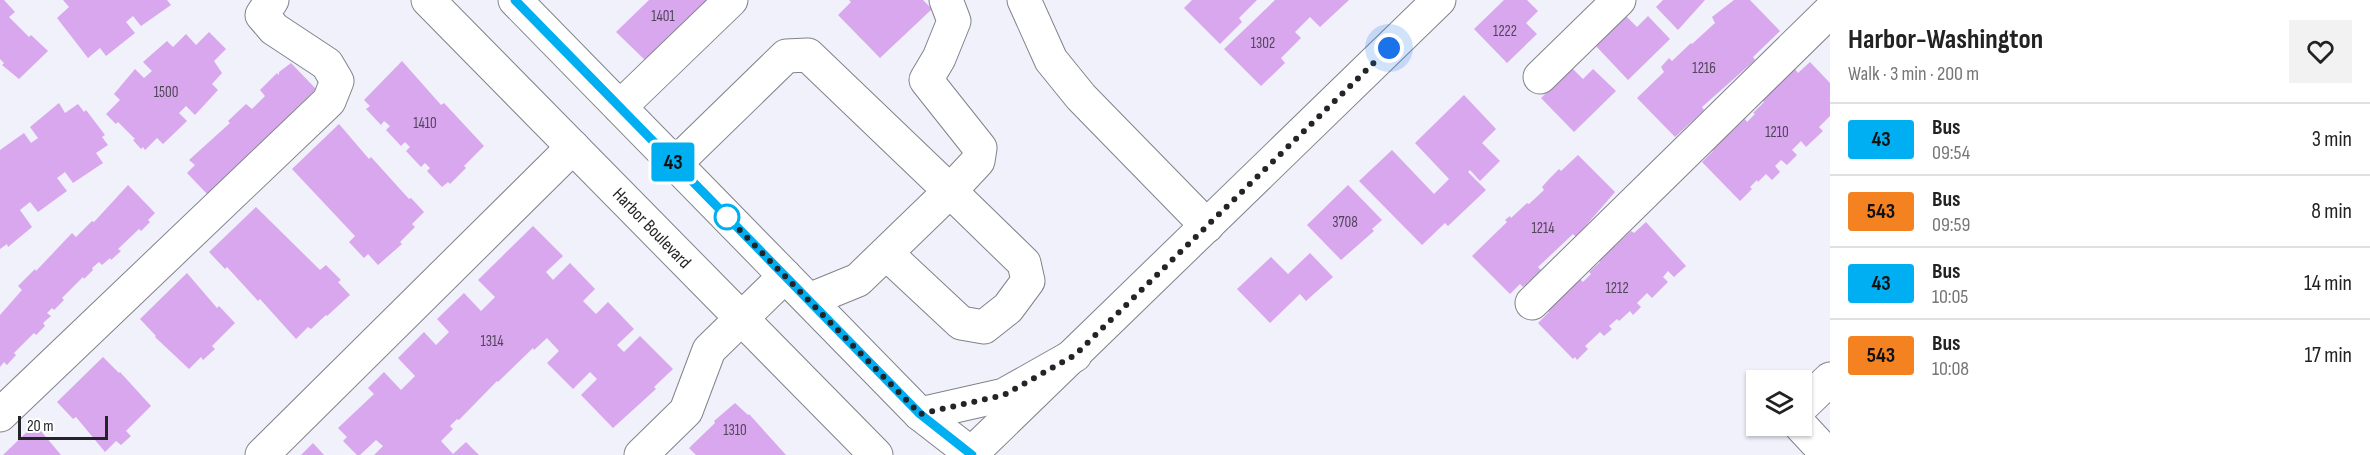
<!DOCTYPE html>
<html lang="en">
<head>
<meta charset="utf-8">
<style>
	:root { --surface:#fff; --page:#f2f2f2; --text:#222; --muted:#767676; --line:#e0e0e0 }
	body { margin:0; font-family:"Sofia Sans Condensed",sans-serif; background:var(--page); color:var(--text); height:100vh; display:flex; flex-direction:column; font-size:22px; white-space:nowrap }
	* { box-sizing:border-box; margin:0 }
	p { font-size:20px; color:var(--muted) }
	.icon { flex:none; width:33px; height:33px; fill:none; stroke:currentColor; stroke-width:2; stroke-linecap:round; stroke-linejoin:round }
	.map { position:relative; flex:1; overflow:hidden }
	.drawer { display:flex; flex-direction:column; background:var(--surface); width:540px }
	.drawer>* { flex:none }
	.badge { padding:0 12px; border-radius:4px; font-size:21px; line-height:39px }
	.tools { position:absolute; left:1746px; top:370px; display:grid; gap:12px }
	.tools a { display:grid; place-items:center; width:66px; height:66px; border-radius:0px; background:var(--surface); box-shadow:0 2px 4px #0004; font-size:30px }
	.scale { position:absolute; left:18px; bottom:15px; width:90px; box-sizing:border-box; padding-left:6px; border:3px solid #232427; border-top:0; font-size:16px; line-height:21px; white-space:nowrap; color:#232427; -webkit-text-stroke:4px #fff; paint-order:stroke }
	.you { position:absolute; width:30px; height:30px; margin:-15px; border:4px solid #fff; border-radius:50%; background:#1a73e8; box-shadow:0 0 0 9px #1a73e833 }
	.map>.badge { position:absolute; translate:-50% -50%; box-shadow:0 0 0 3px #fff }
	.round { display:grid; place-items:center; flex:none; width:63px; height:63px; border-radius:0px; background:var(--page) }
	.summary { display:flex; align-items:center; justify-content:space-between; height:102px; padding:0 18px }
	h1 { font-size:28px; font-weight:700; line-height:45px }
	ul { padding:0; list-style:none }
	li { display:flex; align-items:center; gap:18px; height:72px; padding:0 18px; border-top:2px solid var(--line) }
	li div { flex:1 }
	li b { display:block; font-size:22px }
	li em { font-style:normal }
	li .badge { min-width:66px; font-weight:700; text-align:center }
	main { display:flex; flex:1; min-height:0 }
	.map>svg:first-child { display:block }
	.building { fill:#d9a7ee }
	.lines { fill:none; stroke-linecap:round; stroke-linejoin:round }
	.minor-casing { stroke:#81838b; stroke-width:35 }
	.major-casing { stroke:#81838b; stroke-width:35 }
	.minor { stroke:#fff; stroke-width:33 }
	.major { stroke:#fff; stroke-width:33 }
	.line-casing { stroke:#fff; stroke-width:14 }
	.line { stroke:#00aff2; stroke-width:9 }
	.walk { stroke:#232427; stroke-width:6; stroke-dasharray:0 10.8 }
	.stop-dot { fill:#fff; stroke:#00aff2; stroke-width:3 }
	.labels { text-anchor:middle; stroke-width:4.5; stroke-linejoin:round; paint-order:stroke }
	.number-label { font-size:15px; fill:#504559 }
	.street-label { font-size:18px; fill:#232427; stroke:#fff }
</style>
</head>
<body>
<main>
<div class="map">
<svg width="1830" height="455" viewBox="0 0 1830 455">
	<rect width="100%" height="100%" fill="#f0f1fa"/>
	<g class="building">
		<polygon points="0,0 4,0 15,12 9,17 29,37 31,35 48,51 19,79 2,65 4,63 0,59"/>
		<polygon points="63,0 167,0 171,5 141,26 133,16 126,22 135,33 106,56 100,48 88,58 57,18 69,7"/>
		<polygon points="649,0 709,0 647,62 616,32"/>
		<polygon points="849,0 923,0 932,9 880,58 838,15 851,2"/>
		<polygon points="1192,0 1257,0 1239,18 1242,22 1220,44 1184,8"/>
		<polygon points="1275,0 1349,0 1320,27 1310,17 1295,32 1301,38 1281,58 1285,63 1261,86 1224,49"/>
		<polygon points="1504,0 1527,0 1538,11 1526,23 1537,34 1507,63 1474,29"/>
		<polygon points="1663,0 1705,0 1678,30 1656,7"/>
		<polygon points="1734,0 1750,0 1780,31 1753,57 1755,60 1702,107 1704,110 1675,137 1637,98 1664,72 1661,67 1669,58 1672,61 1691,43 1692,44 1715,23 1712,17"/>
		<polygon points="1625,15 1637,27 1648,16 1670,39 1628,80 1595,45"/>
		<polygon points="209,32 226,49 214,61 222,73 212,84 218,90 195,115 186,106 179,113 187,121 163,144 157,138 145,150 143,147 141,149 133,140 135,139 118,122 116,124 106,114 120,100 114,94 135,69 144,78 152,71 143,62 167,41 173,47 186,34 196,45"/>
		<polygon points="402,61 441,105 444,103 484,146 464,166 466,168 450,184 448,182 442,187 427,171 430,168 425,163 421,167 406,151 410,147 405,142 401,146 386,130 390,126 384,121 381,125 366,109 370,106 364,100"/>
		<polygon points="1810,62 1830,83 1830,116 1819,127 1823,131 1806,147 1801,141 1792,150 1797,155 1787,165 1781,160 1775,166 1780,172 1772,180 1766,174 1758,182 1757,180 1750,187 1752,189 1740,201 1702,162 1713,151 1711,149 1727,133 1729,134 1745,119 1747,122 1755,114 1753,113 1764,102 1762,99 1778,83 1780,84 1795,69 1798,73"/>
		<polygon points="291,63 316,89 208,195 187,173 195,165 189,160 230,123 228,121 246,104 252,109 265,96 260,90 277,73 279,75 279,72"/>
		<polygon points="1572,68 1583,79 1593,69 1616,91 1574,132 1541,98"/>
		<polygon points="1464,95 1496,129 1482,143 1500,161 1480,181 1470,170 1468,172 1486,190 1448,226 1445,223 1422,245 1359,181 1392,150 1434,194 1449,179 1415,143"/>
		<polygon points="59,103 65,113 78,104 84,112 86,110 105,135 102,137 108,145 96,153 103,163 73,183 65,172 57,178 67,191 38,212 30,202 20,210 32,227 8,247 7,244 0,249 0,150 24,133 31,143 38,138 30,127"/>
		<polygon points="339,124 369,159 371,157 409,199 411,198 424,212 412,224 415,227 400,242 402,244 378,265 368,254 364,258 349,242 355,236 292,169"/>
		<polygon points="1578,155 1615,192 1576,237 1573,234 1538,267 1541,270 1523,287 1520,284 1510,294 1472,256 1507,222 1505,220 1510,216 1511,218 1527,203 1529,204 1544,190 1542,187 1550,178 1559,169 1561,171"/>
		<polygon points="128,185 155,213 148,220 150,222 141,231 139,229 118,249 121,251 111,260 110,258 102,265 99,262 92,268 93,270 84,279 83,277 62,298 64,300 54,310 52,308 47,313 51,316 43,323 45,326 36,335 34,333 14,353 16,355 7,365 4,362 0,367 0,315 22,290 18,286 35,269 36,271 72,233 76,237 92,221 94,222"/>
		<polygon points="1348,185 1382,220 1372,229 1374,231 1341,260 1307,225"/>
		<polygon points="256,207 320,270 326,265 341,280 338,282 350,295 327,316 326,315 311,329 308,327 296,339 260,299 258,301 227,267 225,269 209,252"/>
		<polygon points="1646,222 1686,266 1674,277 1668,271 1663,277 1668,282 1652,298 1647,293 1637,303 1641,307 1633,315 1630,311 1619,321 1617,319 1609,326 1612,329 1604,336 1600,332 1585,346 1588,349 1577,360 1575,357 1573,359 1538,323 1549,312 1546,309 1562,293 1564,295 1580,279 1583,282 1591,274 1589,272 1600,262 1597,259 1613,244 1615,246 1631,231 1634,233"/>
		<polygon points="533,226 563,256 546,272 553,280 570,263 595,289 583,301 596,314 608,302 634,329 617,345 624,352 640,336 673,369 654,387 656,389 613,428 581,395 597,379 590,372 573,389 547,363 559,351 547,338 534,350 533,348 498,382 497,381 459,420 457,419 450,426 453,429 441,441 453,454 466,442 479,455 374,455 383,446 376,440 360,455 357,455 343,441 347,437 338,428 374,394 368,388 384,372 401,390 415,376 398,358 424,332 436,345 449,332 437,319 464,293 481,311 495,297 478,280"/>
		<polygon points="1310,253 1333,277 1306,301 1300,294 1270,323 1237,289 1271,257 1288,274"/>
		<polygon points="187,273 217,308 219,306 235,323 212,346 215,349 203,360 201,357 189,369 155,337 156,336 140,319"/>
		<polygon points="103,357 119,373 120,372 151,406 126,431 131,436 121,445 116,441 105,452 76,417 73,419 57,402"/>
		<polygon points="735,403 748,415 749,414 786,455 696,455 689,448 715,423 714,421"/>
		<polygon points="35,424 61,455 3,455"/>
		<polygon points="313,443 324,455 301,455"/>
	</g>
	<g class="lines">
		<g class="minor-casing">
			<g id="minor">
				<polyline points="1024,0 1051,60 1081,97 1207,226"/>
				<polyline points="1540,77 1619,0"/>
				<polyline points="620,107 731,0"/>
				<polyline points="675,164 786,56 808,55 950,191 858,280 809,300"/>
				<polyline points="887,254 961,323 984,327 1008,308 1028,281 1024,263 950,191 978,161 980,148 926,80 939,58 954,21 946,0"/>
				<polyline points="1532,303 1830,11"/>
				<polyline points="1802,406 1830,379"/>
				<polyline points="0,415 329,101 337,81 327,64 274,29 262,15 272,0"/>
				<polyline points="1801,426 1828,455"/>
				<polyline points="262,455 573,147"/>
				<polyline points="641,455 686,411 709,350 785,276"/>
				<polyline points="970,455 1439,0"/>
			</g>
		</g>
		<g class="major-casing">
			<g id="major">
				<polyline points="428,0 876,455"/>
				<polyline points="515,0 920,414 973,455"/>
				<polyline points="920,414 1004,395 1075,355"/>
			</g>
		</g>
		<use href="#minor" class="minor"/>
		<use href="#major" class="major"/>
	</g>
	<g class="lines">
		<g class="line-casing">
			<polyline id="line" points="515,0 920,414 972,455"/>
		</g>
		<use href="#line" class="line"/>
		<polyline class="walk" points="727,217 722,212 920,414 1004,395 1075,355 1389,48"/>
	</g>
	<circle class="stop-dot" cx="727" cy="217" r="12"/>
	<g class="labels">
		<g class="number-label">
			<text x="663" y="21">1401</text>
			<text x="1505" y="36">1222</text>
			<text x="1263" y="48">1302</text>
			<text x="1704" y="73">1216</text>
			<text x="166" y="97">1500</text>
			<text x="425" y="128">1410</text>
			<text x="1777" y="137">1210</text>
			<text x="1345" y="227">3708</text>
			<text x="1543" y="233">1214</text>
			<text x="1617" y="293">1212</text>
			<text x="492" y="346">1314</text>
			<text x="735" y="435">1310</text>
		</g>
		<g class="street-label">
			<text transform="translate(652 228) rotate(46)" y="6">Harbor Boulevard</text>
		</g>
	</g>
</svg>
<div class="tools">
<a><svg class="icon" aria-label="layers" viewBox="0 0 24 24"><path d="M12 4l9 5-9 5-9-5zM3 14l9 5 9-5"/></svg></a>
</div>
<div class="scale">20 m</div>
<div class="you" style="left:1389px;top:48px"></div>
<b class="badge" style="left:673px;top:162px;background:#00aff2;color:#111">43</b>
</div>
<section class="drawer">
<div class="summary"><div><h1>Harbor-Washington</h1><p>Walk · 3 min · 200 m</p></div><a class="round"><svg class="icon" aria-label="heart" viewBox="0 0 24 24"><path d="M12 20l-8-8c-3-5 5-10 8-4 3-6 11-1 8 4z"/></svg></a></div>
<ul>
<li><span class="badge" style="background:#00aff2;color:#111">43</span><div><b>Bus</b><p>09:54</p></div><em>3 min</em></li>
<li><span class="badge" style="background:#f48221;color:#111">543</span><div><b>Bus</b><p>09:59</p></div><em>8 min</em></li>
<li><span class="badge" style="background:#00aff2;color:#111">43</span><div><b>Bus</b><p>10:05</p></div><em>14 min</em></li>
<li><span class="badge" style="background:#f48221;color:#111">543</span><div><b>Bus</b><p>10:08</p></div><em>17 min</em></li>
</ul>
</section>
</main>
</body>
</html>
